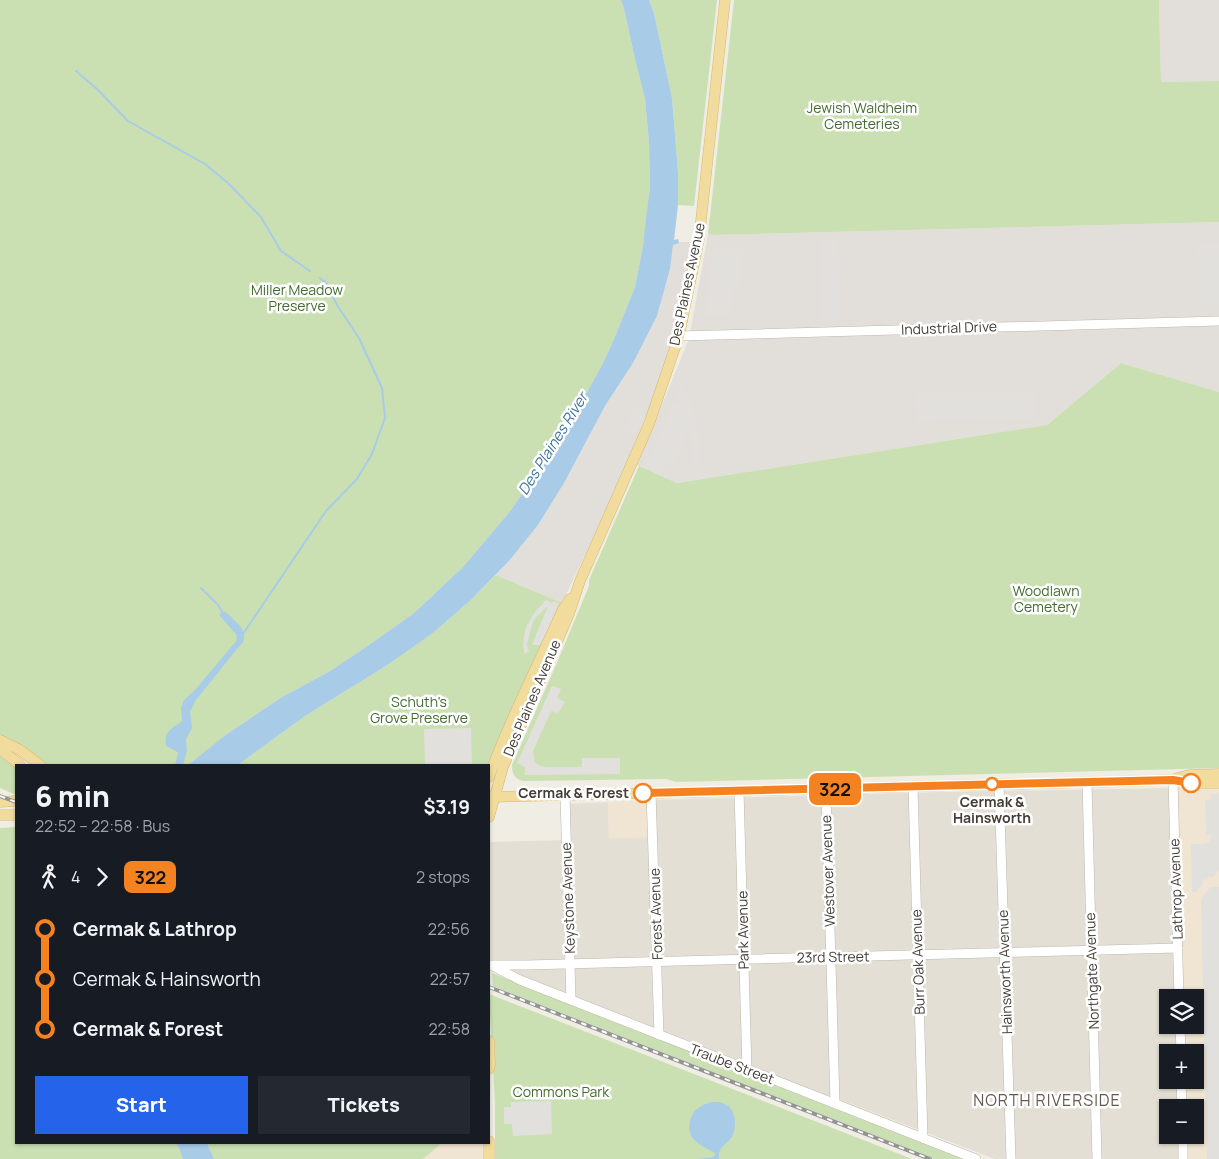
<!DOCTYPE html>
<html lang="en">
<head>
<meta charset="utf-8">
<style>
	:root { --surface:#171b24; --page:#242831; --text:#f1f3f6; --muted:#9ea1a6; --accent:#2563eb }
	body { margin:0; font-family:Manrope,sans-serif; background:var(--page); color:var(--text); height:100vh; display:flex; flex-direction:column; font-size:19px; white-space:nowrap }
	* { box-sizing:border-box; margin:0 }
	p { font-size:16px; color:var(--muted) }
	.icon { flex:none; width:28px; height:28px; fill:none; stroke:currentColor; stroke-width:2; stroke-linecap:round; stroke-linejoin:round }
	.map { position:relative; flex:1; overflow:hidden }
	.details { position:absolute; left:15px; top:764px; width:475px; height:380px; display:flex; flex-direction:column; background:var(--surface); border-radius:0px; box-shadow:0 1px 4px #0004 }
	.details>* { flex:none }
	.badge { padding:0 10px; border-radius:8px; font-size:18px; line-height:32px }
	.fabs { position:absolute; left:1159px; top:989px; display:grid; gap:10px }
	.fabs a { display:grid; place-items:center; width:45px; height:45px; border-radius:0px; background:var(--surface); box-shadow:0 1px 4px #0004; font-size:25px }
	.map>.badge { position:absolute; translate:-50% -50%; box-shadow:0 0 0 2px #fff }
	.legs { display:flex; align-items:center; gap:8px; height:55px; padding:0 20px; font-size:16px }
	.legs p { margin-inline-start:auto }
	.head { display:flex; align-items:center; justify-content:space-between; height:85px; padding:0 20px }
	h1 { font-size:28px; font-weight:800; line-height:38px }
	.button { display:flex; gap:10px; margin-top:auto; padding:10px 20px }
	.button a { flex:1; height:58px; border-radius:0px; background:var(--accent); color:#fff; font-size:20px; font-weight:800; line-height:58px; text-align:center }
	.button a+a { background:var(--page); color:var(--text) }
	ul { padding:0 20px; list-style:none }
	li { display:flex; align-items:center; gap:18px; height:50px; font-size:19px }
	li i { display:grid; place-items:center; width:8px; height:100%; margin:0 6px; background:currentColor }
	li i::after { content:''; width:12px; height:12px; margin:-6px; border:4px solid; border-radius:50%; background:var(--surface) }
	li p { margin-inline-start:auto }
	li:first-child i { background:linear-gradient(#0000 50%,currentColor 0) }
	li:last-child i { background:linear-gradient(currentColor 50%,#0000 0) }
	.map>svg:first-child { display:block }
	.residential { fill:#e4dfd4 }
	.commercial { fill:#f0e4d2 }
	.industrial { fill:#e2dfda }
	.green { fill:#cae0b2 }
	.parking { fill:#e2e0dd }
	.water { fill:#a8cbe7 }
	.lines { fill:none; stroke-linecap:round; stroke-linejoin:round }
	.stream { stroke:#a8cbe7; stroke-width:2 }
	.minor-casing { stroke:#bdb8ac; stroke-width:10 }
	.major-casing { stroke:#d5b96f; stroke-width:11 }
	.minor { stroke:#fff; stroke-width:9 }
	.major { stroke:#f2dc9d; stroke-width:10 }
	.rail-casing { stroke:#949494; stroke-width:4 }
	.rail { stroke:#fff; stroke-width:2; stroke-dasharray:5.5; stroke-linecap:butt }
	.line-1-casing { stroke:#fff; stroke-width:11 }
	.line-1 { stroke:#f58220; stroke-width:8 }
	.stop-1-dot { fill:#fff; stroke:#f58220; stroke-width:2.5 }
	.labels { text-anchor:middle; stroke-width:5; stroke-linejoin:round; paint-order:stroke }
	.park-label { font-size:14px; fill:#456c30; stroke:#fff }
	.street-label { font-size:14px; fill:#423d35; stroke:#fff }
	.stop-label { font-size:14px; font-weight:bold; fill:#423d35; stroke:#fff; text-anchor:end }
	.water-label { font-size:15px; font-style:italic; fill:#3c73a1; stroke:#fff }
	.quarter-label { font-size:16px; letter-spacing:1px; fill:#635b4e; stroke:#fff }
</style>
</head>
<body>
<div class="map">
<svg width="1219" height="1159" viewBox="0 0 1219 1159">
	<rect width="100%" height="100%" fill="#f0ede5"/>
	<polygon class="residential" points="1176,788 1181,997 1168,998 1168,1025 1182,1025 1182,1052 1168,1052 1168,1080 1183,1080 1184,1107 1168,1108 1168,1135 1184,1135 1185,1159 995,1159 489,965 489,842 567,840 566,804 608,802 609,838 654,837 653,800 940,792"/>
	<g class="commercial">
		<polygon points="1176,788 1219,789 1219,1159 1185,1159 1184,1135 1195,1135 1195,1108 1184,1107 1183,1080 1195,1080 1195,1052 1182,1052 1182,1025 1195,1025 1195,998 1181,997"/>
		<polygon points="653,800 654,837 609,838 608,802"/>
		<polygon points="442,1143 482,1143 483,1159 423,1159"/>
	</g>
	<g class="industrial">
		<polygon points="1159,0 1219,0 1219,81 1161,82"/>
		<polygon points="1219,222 1219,392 1121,363 1047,425 677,483 637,465 689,339 708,234 713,235"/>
		<polygon points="681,242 692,242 682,305 661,378 648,412 597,530 562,603 496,575 509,561 538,525 564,483 605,406 633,363 657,316 670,269 673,245"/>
	</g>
	<g class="green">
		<polygon points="0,0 621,0 624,9 635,59 645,99 649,143 650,187 643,246 635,287 614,339 605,359 576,413 541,467 511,510 463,567 414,613 369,645 330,671 282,697 224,736 188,765 43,765 0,738"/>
		<polygon points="649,0 717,0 694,206 678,205 678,172 672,98 654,13"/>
		<polygon points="734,0 1159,0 1161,82 1219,81 1219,222 713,235 708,234"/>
		<path d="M 1121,363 L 1219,392 L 1219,768 L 676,782 L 666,779 L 524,781 C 515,780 512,774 512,765 L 556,665 L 589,586 L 589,580 L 639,466 L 677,483 L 1047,425 Z"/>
		<polygon points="496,575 562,603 489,765 238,765 305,716 386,666 433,633 472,599"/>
		<polygon points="0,751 16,765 16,795 0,788"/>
		<polygon points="16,827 16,1142 177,1143 183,1159 0,1159 0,828"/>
		<polygon points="492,973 964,1159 934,1159 493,986"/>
		<polygon points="489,994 912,1159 495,1159 495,1104"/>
		<polygon points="207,1143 442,1143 423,1159 214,1159"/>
	</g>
	<g class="parking">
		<polygon points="838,239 840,320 836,321 836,323 822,323 820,240"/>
		<polygon points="1198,242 1219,242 1219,304 1200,305"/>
		<polygon points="713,246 743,248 740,288 734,288 731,316 705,315"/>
		<polygon points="684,387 686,396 691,396 702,462 692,463 691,426 674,462 656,472 645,467 674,402 679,402 677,388"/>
		<polygon points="1034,391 1034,418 916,421 915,394"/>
		<polygon points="633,408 644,414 635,435 623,429"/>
		<polygon points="546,600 552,603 553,601 559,603 542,645 532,645 548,606 536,617 533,622 528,640 527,645 529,651 525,654 523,647 524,636 527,625 535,612"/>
		<polygon points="552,686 561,689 557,698 565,702 558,713 551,711 533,751 534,759 535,762 538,765 545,767 582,767 582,758 620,758 620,774 525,775 525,767 517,763"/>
		<polygon points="471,728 472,765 425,765 424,729"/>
		<polygon points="1211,794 1219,794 1219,871 1212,877 1208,877 1208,879 1203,880 1203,883 1197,892 1192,892 1191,844 1204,844 1209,842 1211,837 1211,835 1206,835 1205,800 1211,799"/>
		<polygon points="1211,887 1219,887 1219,1159 1207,1159 1201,902 1205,893"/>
		<polygon points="551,1101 552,1134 513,1136 512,1124 504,1124 504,1107 511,1107 511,1102"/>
	</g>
	<g class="water">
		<polygon points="621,0 649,0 654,13 672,98 678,172 678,205 674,240 678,239 679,243 673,245 670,269 657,316 633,363 605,406 564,483 538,525 509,561 472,599 433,633 386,666 305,716 238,765 188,765 224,736 282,697 330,671 369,645 414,613 463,567 511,510 541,467 576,413 605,359 614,339 635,287 643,246 646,218 650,187 649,143 645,99 635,59 624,9"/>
		<path d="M 225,612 L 229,615 L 240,626 L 244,633 L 244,638 L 243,642 L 237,649 L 195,701 L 190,712 L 192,728 L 186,739 L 187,751 L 183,765 L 175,765 L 178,753 L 176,751 L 166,746 C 164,730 172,729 182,721 L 181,708 L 184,700 L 195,690 L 237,640 L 236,634 L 220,616 L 220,613 Z"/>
		<path d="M 711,1102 C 727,1101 735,1108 735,1123 C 735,1127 734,1132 733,1135 C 728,1145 717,1146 719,1159 L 698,1159 L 713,1157 L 716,1155 L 715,1153 C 700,1145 684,1139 691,1118 C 694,1108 702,1105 711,1102 Z"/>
		<polygon points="177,1143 207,1143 214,1159 183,1159"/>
	</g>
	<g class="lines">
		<g class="stream">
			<polyline points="76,71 97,89 128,121 205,164 228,183 261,217 281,251 310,271"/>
			<polyline points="201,588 218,605 224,614"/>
			<polyline points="243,634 326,511 357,479 372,454 385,418 382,388 359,338 337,305 326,283 320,278"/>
		</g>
		<g class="minor-casing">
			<g id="minor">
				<polyline points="679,336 1219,321"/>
				<polyline points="1173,780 1179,998"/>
				<polyline points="1087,782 1097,1159"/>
				<polyline points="999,784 1011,1159"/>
				<polyline points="913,787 923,1138"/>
				<polyline points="826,789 835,1103"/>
				<polyline points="739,791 747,1070"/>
				<polyline points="651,793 659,1035"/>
				<polyline points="565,796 571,1000"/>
				<polyline points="489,965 527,965 1178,948"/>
				<polyline points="493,966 520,980 571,1000 976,1159"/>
				<polyline points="1180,1025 1181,1052"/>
				<polyline points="1181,1080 1182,1108"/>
				<polyline points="1183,1135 1183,1159"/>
			</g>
		</g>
		<g class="major-casing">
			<g id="major">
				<polyline points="0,740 20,750 40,765"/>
				<polyline points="0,749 20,765"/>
				<path d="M 489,777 C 509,720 538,666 562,611 L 570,599"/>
				<polyline points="1174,779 1189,775 1219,774"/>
				<polyline points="489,797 1173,780 1191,783 1219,783"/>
				<polyline points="0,802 16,801"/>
				<polyline points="0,815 16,815"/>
				<polyline points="489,817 503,767 569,614 580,581 649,424 679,336 699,239 725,0"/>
				<polyline points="489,1041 490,1064 489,1069"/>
				<polyline points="489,1141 489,1159"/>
			</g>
		</g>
		<use href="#minor" class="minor"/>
		<use href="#major" class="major"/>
		<g class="rail-casing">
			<g id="rail">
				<polyline points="0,796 16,802"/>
				<polyline points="489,987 930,1159"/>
			</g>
		</g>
		<use href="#rail" class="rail"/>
	</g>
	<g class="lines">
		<g class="line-1-casing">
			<polyline id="line-1" points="643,793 1173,780 1191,783"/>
		</g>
		<use href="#line-1" class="line-1"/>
	</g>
	<g class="stop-1-dot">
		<circle cx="1191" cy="783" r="9"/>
		<circle cx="992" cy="784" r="6"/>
		<circle cx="643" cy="793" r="9"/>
	</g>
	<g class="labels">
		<g class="park-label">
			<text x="862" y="113">Jewish Waldheim<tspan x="862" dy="16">Cemeteries</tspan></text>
			<text x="297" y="295">Miller Meadow<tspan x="297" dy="16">Preserve</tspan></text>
			<text x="1046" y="596">Woodlawn<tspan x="1046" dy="16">Cemetery</tspan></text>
			<text x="419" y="707">Schuth's<tspan x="419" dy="16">Grove Preserve</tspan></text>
			<text x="561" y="1097">Commons Park</text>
		</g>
		<g class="street-label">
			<text transform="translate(687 284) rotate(-78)" y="5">Des Plaines Avenue</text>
			<text transform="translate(949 328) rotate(-2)" y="5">Industrial Drive</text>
			<text transform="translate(532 698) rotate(-67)" y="5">Des Plaines Avenue</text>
			<text transform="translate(828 871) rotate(-92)" y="5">Westover Avenue</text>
			<text transform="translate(1176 889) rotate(-92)" y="5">Lathrop Avenue</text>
			<text transform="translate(568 898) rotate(-92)" y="5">Keystone Avenue</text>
			<text transform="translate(656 914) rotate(-92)" y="5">Forest Avenue</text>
			<text transform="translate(743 930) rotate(-91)" y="5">Park Avenue</text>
			<text transform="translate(833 957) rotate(-1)" y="5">23rd Street</text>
			<text transform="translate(918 962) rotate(-92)" y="5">Burr Oak Avenue</text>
			<text transform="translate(1092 971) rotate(-92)" y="5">Northgate Avenue</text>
			<text transform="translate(1005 972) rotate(-92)" y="5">Hainsworth Avenue</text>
			<text transform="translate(732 1064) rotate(21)" y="5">Traube Street</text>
		</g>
		<g class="stop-label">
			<text x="629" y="798">Cermak &amp; Forest</text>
			<text x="992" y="807" text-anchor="middle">Cermak &amp;<tspan x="992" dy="16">Hainsworth</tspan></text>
		</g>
		<g class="water-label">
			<text transform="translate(553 444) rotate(-58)" y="5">Des Plaines River</text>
		</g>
		<g class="quarter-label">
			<text x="1047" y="1106">NORTH RIVERSIDE</text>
		</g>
	</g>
</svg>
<div class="fabs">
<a><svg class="icon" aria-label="layers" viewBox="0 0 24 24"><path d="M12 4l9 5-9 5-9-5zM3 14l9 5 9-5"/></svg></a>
<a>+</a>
<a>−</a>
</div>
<b class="badge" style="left:835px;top:789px;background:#f58220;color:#111">322</b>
<section class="details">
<div class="head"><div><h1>6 min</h1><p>22:52 – 22:58 · Bus</p></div><b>$3.19</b></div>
<div class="legs"><svg class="icon" aria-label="walk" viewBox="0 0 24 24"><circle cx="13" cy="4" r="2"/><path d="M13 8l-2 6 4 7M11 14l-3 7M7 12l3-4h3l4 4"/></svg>4<svg class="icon" aria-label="forward" viewBox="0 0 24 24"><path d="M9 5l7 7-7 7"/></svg><b class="badge" style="background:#f58220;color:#111">322</b><p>2 stops</p></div>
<ul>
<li><i style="color:#f58220"></i><b>Cermak &amp; Lathrop</b><p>22:56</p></li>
<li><i style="color:#f58220"></i><span>Cermak &amp; Hainsworth</span><p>22:57</p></li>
<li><i style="color:#f58220"></i><b>Cermak &amp; Forest</b><p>22:58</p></li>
</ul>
<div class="button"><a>Start</a><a>Tickets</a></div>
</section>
</div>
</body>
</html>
